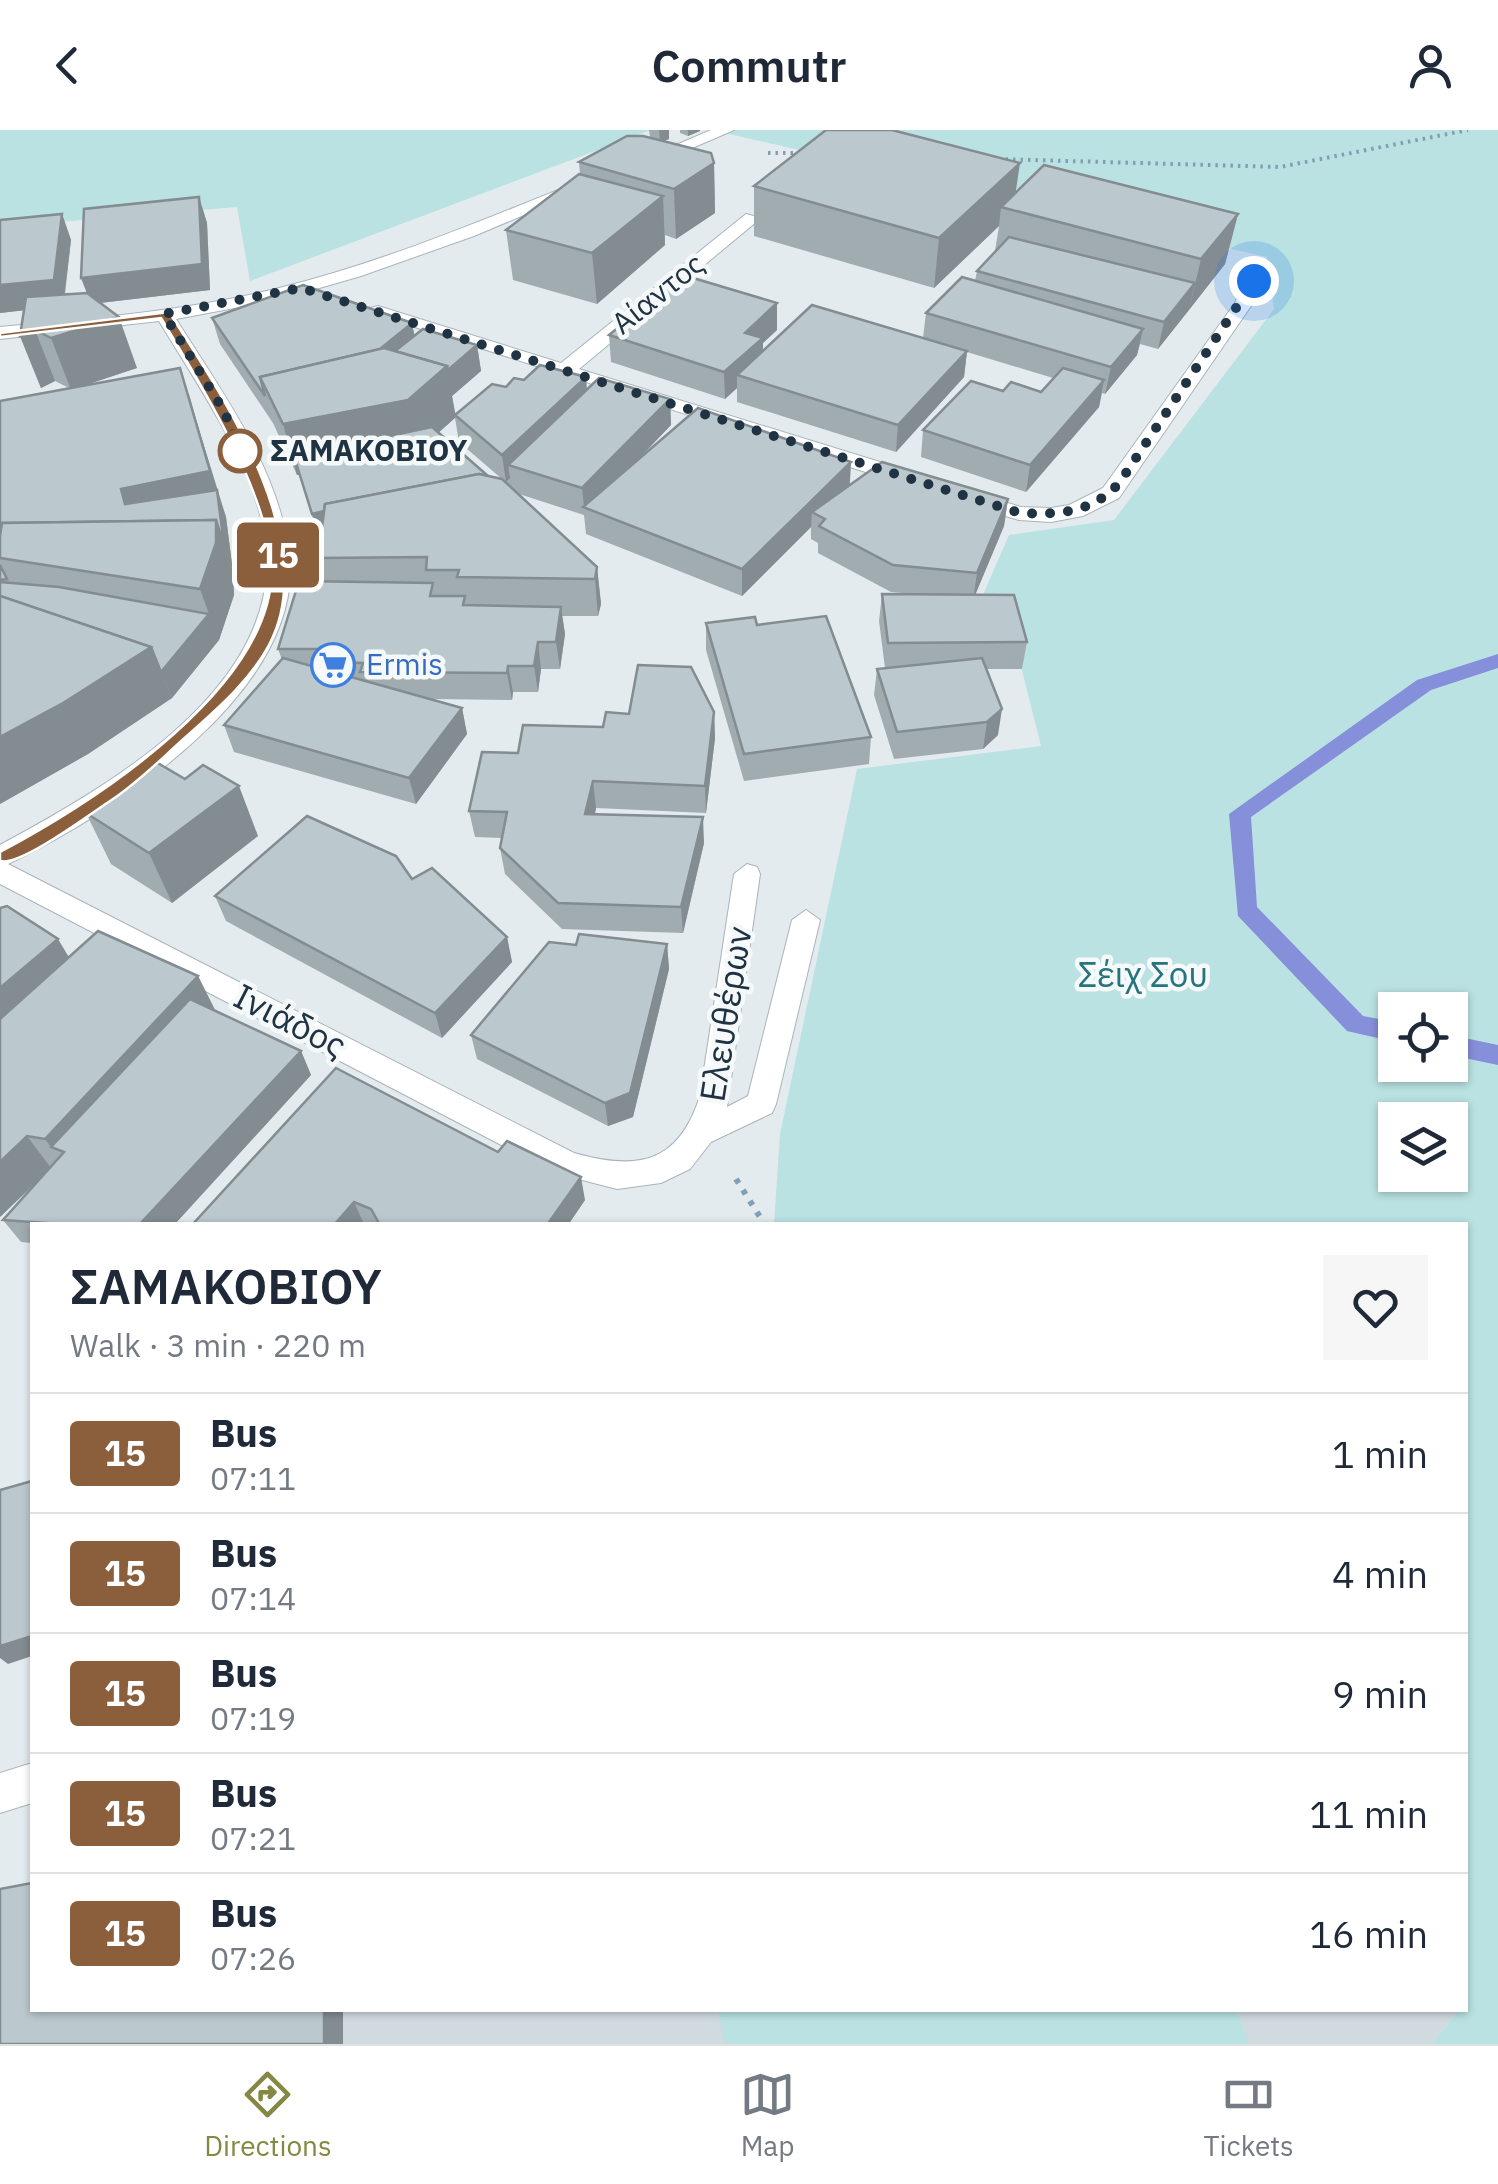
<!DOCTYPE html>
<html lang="en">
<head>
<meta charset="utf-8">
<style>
	:root { --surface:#fff; --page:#f6f6f7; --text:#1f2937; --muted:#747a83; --line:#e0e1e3; --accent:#848843 }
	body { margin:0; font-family:"IBM Plex Sans",sans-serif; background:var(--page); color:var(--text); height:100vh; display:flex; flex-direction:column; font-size:38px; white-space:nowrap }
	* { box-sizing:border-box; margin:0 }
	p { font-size:32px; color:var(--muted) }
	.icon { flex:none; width:55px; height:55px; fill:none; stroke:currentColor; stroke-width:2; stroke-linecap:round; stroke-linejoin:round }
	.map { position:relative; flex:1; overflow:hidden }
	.sheet { position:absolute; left:30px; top:1092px; width:1438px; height:790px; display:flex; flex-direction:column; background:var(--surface); border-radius:0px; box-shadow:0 2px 8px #0004 }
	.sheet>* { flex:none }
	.badge { padding:0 20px; border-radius:8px; font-size:35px; line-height:65px }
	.buttons { position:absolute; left:1378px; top:862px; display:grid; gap:20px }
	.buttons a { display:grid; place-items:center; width:90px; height:90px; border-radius:0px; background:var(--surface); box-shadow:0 2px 8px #0004; font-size:50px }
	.you { position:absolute; width:50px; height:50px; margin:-25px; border:8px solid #fff; border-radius:50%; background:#1a73e8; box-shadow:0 0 0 15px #1a73e833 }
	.map>.badge { position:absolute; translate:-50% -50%; box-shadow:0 0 0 5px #fff }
	.round { display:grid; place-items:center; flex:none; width:105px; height:105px; border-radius:0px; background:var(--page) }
	.summary { display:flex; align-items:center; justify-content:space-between; height:170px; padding:0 40px }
	h1 { font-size:48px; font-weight:600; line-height:75px }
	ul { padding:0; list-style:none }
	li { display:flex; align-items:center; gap:30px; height:120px; padding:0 40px; border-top:2px solid var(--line) }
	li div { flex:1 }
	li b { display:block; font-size:38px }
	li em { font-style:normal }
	li .badge { min-width:110px; font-weight:700; text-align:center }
	header { display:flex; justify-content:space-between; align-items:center; height:130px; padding:0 40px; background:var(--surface); font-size:45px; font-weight:600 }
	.tabs { display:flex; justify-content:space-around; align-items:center; height:140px; border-top:2px solid var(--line); background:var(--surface); font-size:28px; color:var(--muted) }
	.tabs a { display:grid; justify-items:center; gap:5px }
	.tabs .selected { color:var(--accent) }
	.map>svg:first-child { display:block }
	.built { fill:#d1dbdf }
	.green { fill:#bae2e2; fill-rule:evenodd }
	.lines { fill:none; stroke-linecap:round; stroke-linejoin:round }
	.stream { fill:#868fd9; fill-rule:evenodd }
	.minor-casing { stroke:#a8b4bb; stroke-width:2 }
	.path-far1 { stroke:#809fb6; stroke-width:4; stroke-dasharray:2.5 5; stroke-linecap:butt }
	.path { stroke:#809fb6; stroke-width:6; stroke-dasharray:5 8; stroke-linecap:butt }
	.minor { fill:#fff; fill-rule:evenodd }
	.wall { fill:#a1acb0; fill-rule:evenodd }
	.shaded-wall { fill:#838c90 }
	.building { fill:#bbc8cd; stroke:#838c90; stroke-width:2.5 }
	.line { fill:#8b5e3c; stroke:#fff; stroke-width:2.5 }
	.walk { stroke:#203343; stroke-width:10; stroke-dasharray:0 18 }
	.stop-dot { fill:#fff; stroke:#8b5e3c; stroke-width:5 }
	.labels { text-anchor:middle; stroke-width:9; stroke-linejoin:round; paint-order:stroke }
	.far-street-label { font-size:30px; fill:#203343; stroke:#f5f9fa }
	.far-stop-label { font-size:30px; font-weight:bold; fill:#203343; stroke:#f5f9fa; text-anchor:start }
	.far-shop-label { font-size:30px; fill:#366cbe; stroke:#f5f9fa; text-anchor:start }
	.park-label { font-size:35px; fill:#26747e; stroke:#f5f9fa }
	.street-label { font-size:35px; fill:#203343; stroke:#f5f9fa }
</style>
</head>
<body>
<header><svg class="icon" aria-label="back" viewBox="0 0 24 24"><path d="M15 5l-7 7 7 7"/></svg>Commutr<svg class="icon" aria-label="person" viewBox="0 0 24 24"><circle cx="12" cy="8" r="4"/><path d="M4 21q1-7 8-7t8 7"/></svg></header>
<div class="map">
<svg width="1498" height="1914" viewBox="0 0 1498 1914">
	<rect width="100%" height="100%" fill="#e3ebef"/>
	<polygon class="built" points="32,1880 1459,1880 1431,1914 0,1914"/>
	<g class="green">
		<polygon points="0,0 651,0 250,151 237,77 0,97"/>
		<path d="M 712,0 L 1498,0 L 1498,1914 L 1431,1914 L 1459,1880 L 1465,1880 L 1466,1871 L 1465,1095 L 774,1095 L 780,1004 L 857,639 L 1041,616 L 1009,489 L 975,483 L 1009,405 L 1114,390 L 1274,179 L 1267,127 ZM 1395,880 L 1450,880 L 1450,935 L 1395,935 ZM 1395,990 L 1450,990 L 1450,1045 L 1395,1045 Z"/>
		<polygon points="718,1880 1236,1880 1249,1914 725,1914"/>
	</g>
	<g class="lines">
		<g class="stream">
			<polygon points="1498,524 1498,538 1431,560 1251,687 1257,777 1363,886 1395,892 1395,912 1347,901 1238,786 1229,684 1417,550"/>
			<polygon points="1450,905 1498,915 1498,935 1450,925"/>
		</g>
		<g class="minor-casing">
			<g id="minor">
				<polygon points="711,0 734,0 655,34 641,30"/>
				<path d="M 573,54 L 588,58 L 474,106 L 361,146 L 278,170 L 176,189 C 220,259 278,337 289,422 C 307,560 114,683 8,734 L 574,1023 C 638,1041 678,1034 700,966 L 734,744 L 747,734 L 757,737 L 760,744 L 727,977 L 748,966 L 792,790 L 806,780 L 820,790 L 776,974 L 772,983 L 711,1012 L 690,1039 L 661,1053 L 617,1059 L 555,1043 L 0,754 L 0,715 C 105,658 272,564 267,426 C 264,349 198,256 159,191 L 0,209 L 0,197 C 93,188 187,181 279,158 C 380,133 476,93 573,54 Z"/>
				<polygon points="746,84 761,88 579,239 922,345 922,355 906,355 362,180 378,176 561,233"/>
				<polygon points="1250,135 1265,139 1253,173 1119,368 1083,386 1051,392 1019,390 959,372 959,362 967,361 1021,377 1051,378 1069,375 1103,358 1235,173"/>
				<polygon points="32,1633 32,1673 0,1683 0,1643"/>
			</g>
		</g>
		<g class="path-far1">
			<polyline points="768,23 800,23"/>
			<polyline points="998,29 1280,37 1468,0"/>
		</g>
		<polyline class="path" points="736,1049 765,1095"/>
		<use href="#minor" class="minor"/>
	</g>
	<g class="wall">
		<polygon points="649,0 669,0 669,9 664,11 714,33 715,83 676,109 665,105 665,115 597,174 513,150 506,100 580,44 579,32 650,7"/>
		<polygon points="680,0 700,0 700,1 688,6 680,3"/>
		<polygon points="754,56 1016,63 1238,84 1225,134 1158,219 1140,214 1137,225 1105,264 1102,263 1099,277 1026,362 921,327 923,300 1003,261 1041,262 1053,248 967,222 964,247 896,322 737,272 737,258 725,269 611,232 609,205 777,200 763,213 763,221 923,208 926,183 975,151 977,141 995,121 999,96 934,158 754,106"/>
		<polygon points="199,67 207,93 210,160 100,173 137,238 82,256 189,264 216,361 226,387 233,442 234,465 219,510 172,568 88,624 0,674 0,271 69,258 55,251 41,258 20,206 24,180 0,183 0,90 62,84 71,110 65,165 87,163"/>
		<path d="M 212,188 L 412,193 L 414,206 L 477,215 L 481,241 L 452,266 L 455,285 L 506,257 L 587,260 L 670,269 L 671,295 L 638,329 L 851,332 L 850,355 L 1008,369 L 1004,396 L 975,465 L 1027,512 L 1022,539 L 987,539 L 998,605 L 983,619 L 894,629 L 874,565 L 877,539 L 885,538 L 879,491 L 882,464 L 914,464 L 891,462 L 818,423 L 818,413 L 811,409 L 811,397 L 742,466 L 586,404 L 584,385 L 519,364 L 597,437 L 601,474 L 598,486 L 562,486 L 565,504 L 560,539 L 541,539 L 538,562 L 513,562 L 512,570 L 430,569 L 462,578 L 467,604 L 416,674 L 234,622 L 224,595 L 282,530 L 278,519 L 324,452 L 318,428 L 320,410 L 299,345 L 297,345 L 273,293 L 220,214 ZM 455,288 L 459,312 L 502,349 L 488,346 L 438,303 Z"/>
		<polygon points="706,493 757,495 871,607 869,634 744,651 706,520"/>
		<polygon points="714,582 715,608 706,683 596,678 595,685 704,713 683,803 562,799 505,744 500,718 502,708 475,707 469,681 518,623 603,597 629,584"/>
		<polygon points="86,683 258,706 172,773 111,734"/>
		<polygon points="412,749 507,807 512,832 442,908 226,791 215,766"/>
		<polygon points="667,814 669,839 633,987 608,996 477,929 471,905 576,815"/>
		<polygon points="69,827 198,846 215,880 301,921 311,945 174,1095 32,1095 32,1113 21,1112 3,1090 45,1044 0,1087"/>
		<polygon points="336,938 585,1070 568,1095 192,1095"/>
	</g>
	<g class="shaded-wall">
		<polygon points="659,0 669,0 669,9 660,12"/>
		<polygon points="688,0 700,0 700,1 688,6"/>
		<polygon points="714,33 715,83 676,109 674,59"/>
		<polygon points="1020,33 1013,80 1001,77 999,96 934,158 939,108"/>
		<polygon points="663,66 665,115 597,174 592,123"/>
		<polygon points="199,67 207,93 210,160 91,174 81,148"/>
		<polygon points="62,84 71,110 63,176 0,183 0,155"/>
		<polygon points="1238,84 1225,134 1189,180 1201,129"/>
		<polygon points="1195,153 1189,180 1158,219 1164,192"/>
		<polygon points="777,173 777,200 763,213 763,234 737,245 737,258 725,269 724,242 745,203"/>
		<polygon points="119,187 137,238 71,260 51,208"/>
		<polygon points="412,193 417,219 282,291"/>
		<polygon points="1143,199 1137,225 1105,264 1111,237"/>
		<polygon points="35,200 55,251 41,258 20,206"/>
		<polygon points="477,215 481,241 452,266 456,287 418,321 297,345 283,294 447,236"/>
		<polygon points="967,221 964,247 896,322 898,295"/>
		<polygon points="180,238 226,387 233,442 224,415 218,369 125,374 121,359"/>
		<polygon points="586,247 588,274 508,335 510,348 506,352 502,325"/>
		<polygon points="1104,250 1099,277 1026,362 1030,335"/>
		<polygon points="670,269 671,295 590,380 584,377 582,358"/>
		<polygon points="851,332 849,359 812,382 811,397 742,466 742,439"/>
		<polygon points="489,347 493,374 319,411 312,384"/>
		<polygon points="1008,369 1004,396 973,470 977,443"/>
		<polygon points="216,390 233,442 234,465 219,510 172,568 161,542 209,484 200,459"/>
		<polygon points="597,437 601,474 598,486 595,449"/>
		<polygon points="561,477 565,504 560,539 556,512"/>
		<polygon points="538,512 541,539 538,562 534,536"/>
		<polygon points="151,517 172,568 88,624 0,674 0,607"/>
		<polygon points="508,536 513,562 512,570 507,543"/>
		<polygon points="462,578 467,604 416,674 409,648"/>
		<polygon points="1002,579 998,605 983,619 987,592"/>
		<polygon points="714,582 715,608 706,683 705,656"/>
		<polygon points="593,651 596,678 589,710 585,684"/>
		<polygon points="239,656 258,706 172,773 149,723"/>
		<polygon points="703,687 704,713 683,803 681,777"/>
		<polygon points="507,807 512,832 442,908 435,883"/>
		<polygon points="58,809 73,834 0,896 0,858"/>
		<polygon points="667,814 669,839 633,987 608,996 605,973"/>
		<polygon points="198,846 215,880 64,1022 51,1017 45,1009"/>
		<polygon points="301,921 311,945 174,1095 139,1095"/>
		<polygon points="27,1006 51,1038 0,1087 0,1032"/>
		<polygon points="581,1047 585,1070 568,1095 547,1095"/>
		<polygon points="354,1072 364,1094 363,1095 334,1095"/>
		<polygon points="32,1506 32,1526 8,1534 0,1528 0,1516"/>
		<rect x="324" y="1880" width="19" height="34"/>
	</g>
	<g class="building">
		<polygon points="826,0 892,0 1020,33 939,108 754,56"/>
		<polygon points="627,6 643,6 711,23 714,33 674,59 579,32"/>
		<polygon points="1044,35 1238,84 1201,129 1001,77"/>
		<polygon points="579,44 663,66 592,123 506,100"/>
		<polygon points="199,67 202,134 81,148 84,79"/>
		<polygon points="62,84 54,150 0,155 0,90"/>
		<polygon points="1009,107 1195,153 1164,192 977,141"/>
		<polygon points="683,145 777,173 745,203 763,208 724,242 609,205"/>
		<polygon points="962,147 1143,199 1111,237 926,183"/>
		<polygon points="303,155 412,193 380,219 260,247 265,266 212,188"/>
		<polygon points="87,163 119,187 51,208 35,200 20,206 26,167"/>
		<polygon points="812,175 967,221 898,295 737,245"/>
		<polygon points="423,199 477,215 448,240 447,236 395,221"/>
		<polygon points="384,218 447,236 408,270 283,294 260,247"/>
		<polygon points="540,235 586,247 502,325 455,285 492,254 506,257 514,248 524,250"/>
		<polygon points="180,238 210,341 121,359 125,374 217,360 224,415 216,390 2,393 0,406 0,271"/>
		<polygon points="1063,238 1104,250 1030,335 923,300 971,251 1003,261 1011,252 1041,262"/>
		<polygon points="599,248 670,269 582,358 508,335"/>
		<polygon points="698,278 851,332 742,439 583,377"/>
		<polygon points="432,297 488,346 479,344 325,374 324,381 312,384 294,326"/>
		<polygon points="882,332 1008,369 977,443 893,435 819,396 825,389 812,382"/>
		<polygon points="479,344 502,349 597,437 595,449 457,447 459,440 426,440 427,427 318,428 325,374"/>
		<polygon points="216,390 216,413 200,459 0,428 0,406 2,393"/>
		<polygon points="0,435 7,449 0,450"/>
		<polygon points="299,451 433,453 430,466 465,466 463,475 561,477 556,512 538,512 534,536 508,536 507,543 360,542 363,533 332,532 336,519 278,519"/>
		<polygon points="0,452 59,457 209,484 161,542 151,517 0,466"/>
		<polygon points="882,464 1014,465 1027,512 888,513"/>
		<polygon points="0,466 151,517 63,573 0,607"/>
		<polygon points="826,486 871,607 744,624 706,493 755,487 757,495"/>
		<polygon points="283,528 462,578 409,648 224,595"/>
		<polygon points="982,528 1002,579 987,592 897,602 877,539"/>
		<polygon points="638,535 691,537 714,582 705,656 593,651 585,684 703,687 681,777 558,773 500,718 507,682 469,681 482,622 518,623 523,595 603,597 606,582 629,584"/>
		<polygon points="156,632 185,649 203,635 239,656 149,723 86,683"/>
		<polygon points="307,686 396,726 412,749 432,738 507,807 435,883 215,766"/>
		<polygon points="7,776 58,809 0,858 0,778"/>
		<polygon points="98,801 198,846 45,1009 27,1006 0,1032 0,889"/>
		<polygon points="579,804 667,814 630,963 605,973 471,905 549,812 576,815"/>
		<polygon points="190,869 301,921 139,1095 75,1095 3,1090 64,1022 51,1017"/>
		<polygon points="336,938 498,1022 507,1011 581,1047 547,1095 380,1095 371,1079 354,1072 334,1095 192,1095"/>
		<polygon points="32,1351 32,1506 0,1516 0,1360"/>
		<polygon points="32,1753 32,1880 324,1880 324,1914 0,1914 0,1759"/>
	</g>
	<path class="line" d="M 169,182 C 223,266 323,414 269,515 C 250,551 217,579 188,605 C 163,627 140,651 113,669 C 90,684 20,737 0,731 L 0,722 C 90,674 284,553 271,428 C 263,355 199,251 161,188 L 0,207 L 0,203 Z"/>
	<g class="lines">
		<path class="walk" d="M 240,321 L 224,281 L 164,184 L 301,158 L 1020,383 C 1058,385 1093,383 1120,352 L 1254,151"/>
	</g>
	<defs>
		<g id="supermarket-ring" transform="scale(2.25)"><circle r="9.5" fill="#f5f9fa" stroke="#3f7fe0" stroke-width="1.5"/><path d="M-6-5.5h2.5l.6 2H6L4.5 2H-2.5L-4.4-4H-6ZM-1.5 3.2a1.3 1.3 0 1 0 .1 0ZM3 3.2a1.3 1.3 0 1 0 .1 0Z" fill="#3f7fe0"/></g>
	</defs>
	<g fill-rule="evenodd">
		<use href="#supermarket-ring" x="333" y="535"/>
	</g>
	<circle class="stop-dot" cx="240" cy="321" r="20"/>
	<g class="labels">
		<g class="far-street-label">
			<text transform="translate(658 164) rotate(-39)" y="10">Αίαντος</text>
		</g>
		<g class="far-stop-label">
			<text x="270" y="331">ΣΑΜΑΚΟΒΙΟΥ</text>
		</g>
		<g class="far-shop-label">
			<text x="366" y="545">Ermis</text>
		</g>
		<g class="park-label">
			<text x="1143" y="857">Σέιχ Σου</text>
		</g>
		<g class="street-label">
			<text transform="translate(726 884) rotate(-81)" y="12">Ελευθέρων</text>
			<text transform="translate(290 891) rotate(27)" y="12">Ινιάδος</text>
		</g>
	</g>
</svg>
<div class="buttons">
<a><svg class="icon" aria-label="locate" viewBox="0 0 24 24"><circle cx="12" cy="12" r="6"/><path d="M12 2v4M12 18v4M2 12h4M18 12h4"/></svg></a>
<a><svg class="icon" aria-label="layers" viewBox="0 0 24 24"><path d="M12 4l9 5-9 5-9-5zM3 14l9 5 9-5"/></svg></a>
</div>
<div class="you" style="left:1254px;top:151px"></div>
<b class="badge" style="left:278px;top:425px;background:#8b5e3c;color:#fff">15</b>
<section class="sheet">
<div class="summary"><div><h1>ΣΑΜΑΚΟΒΙΟΥ</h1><p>Walk · 3 min · 220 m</p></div><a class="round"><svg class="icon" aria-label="heart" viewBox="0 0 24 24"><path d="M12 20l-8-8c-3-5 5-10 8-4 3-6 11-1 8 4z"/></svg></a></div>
<ul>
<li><span class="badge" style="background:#8b5e3c;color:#fff">15</span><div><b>Bus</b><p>07:11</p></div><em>1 min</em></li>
<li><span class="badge" style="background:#8b5e3c;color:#fff">15</span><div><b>Bus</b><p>07:14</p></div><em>4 min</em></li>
<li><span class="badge" style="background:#8b5e3c;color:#fff">15</span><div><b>Bus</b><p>07:19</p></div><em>9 min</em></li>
<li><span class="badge" style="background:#8b5e3c;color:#fff">15</span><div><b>Bus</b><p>07:21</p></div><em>11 min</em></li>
<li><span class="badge" style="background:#8b5e3c;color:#fff">15</span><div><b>Bus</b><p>07:26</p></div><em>16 min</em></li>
</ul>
</section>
</div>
<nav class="tabs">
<a class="selected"><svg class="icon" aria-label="directions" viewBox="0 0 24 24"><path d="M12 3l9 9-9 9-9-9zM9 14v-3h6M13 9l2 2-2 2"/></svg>Directions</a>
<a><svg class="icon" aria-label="map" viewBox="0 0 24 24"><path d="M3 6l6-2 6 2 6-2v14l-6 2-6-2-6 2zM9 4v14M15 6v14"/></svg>Map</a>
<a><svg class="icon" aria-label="tickets" viewBox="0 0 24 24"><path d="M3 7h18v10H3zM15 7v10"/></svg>Tickets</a>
</nav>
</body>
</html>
